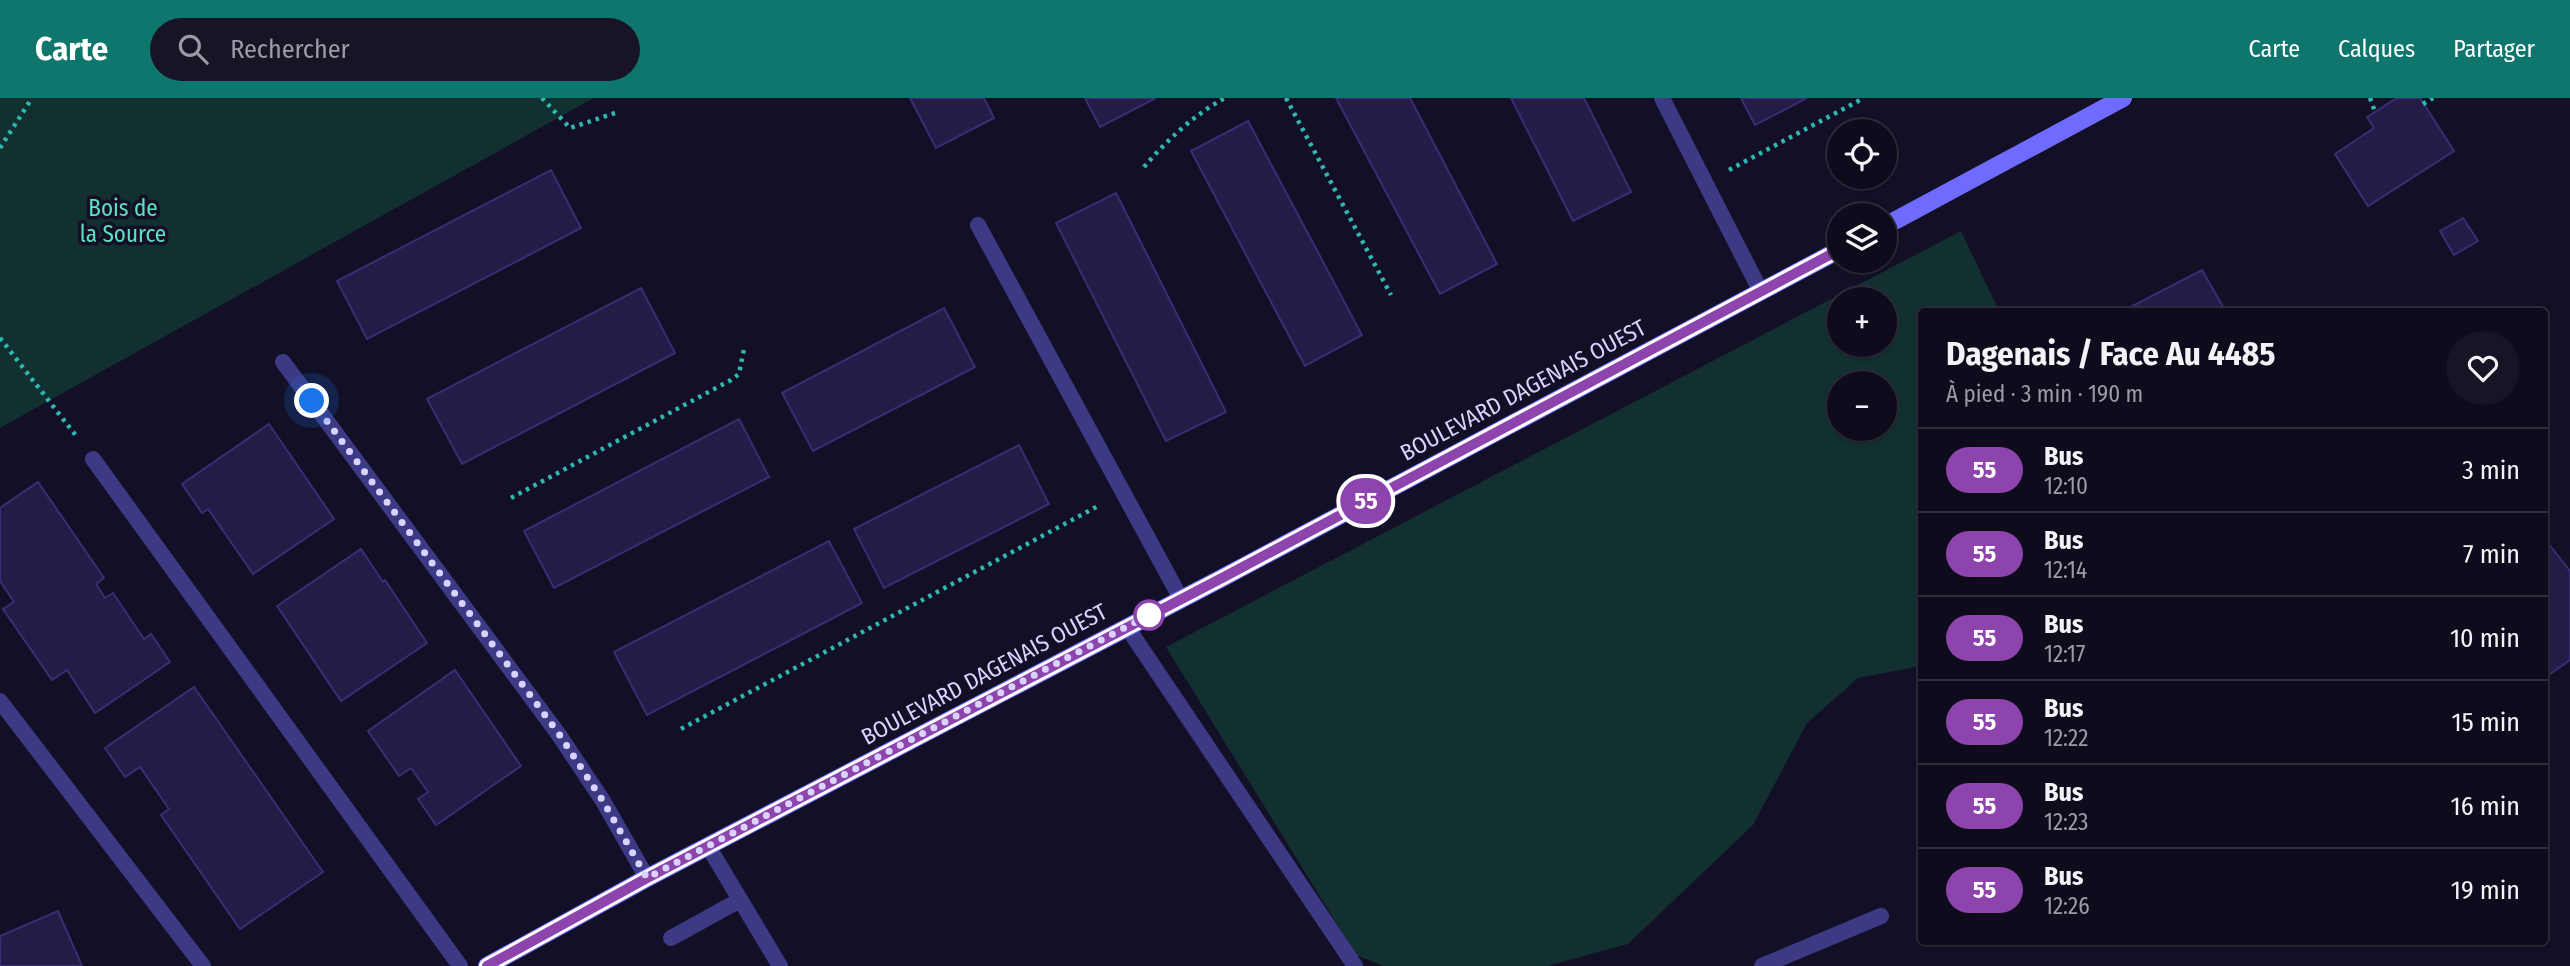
<!DOCTYPE html>
<html lang="fr">
<head>
<meta charset="utf-8">
<style>
	:root { --surface:#0e0b1c; --page:#171425; --text:#f1f3f6; --muted:#9b9ba3; --line:#2e2b3b; --accent:#0f766e }
	body { margin:0; font-family:"Fira Sans Condensed",sans-serif; background:var(--page); color:var(--text); height:100vh; display:flex; flex-direction:column; font-size:26px; white-space:nowrap }
	* { box-sizing:border-box; margin:0 }
	p { font-size:23px; color:var(--muted) }
	.icon { flex:none; width:38px; height:38px; fill:none; stroke:currentColor; stroke-width:2; stroke-linecap:round; stroke-linejoin:round }
	.map { position:relative; flex:1; overflow:hidden }
	.details { position:absolute; left:1918px; top:210px; width:630px; height:637px; display:flex; flex-direction:column; background:var(--surface); border-radius:7px; box-shadow:0 2px 5px #0004,0 0 0 2px var(--line) }
	.details>* { flex:none }
	.badge { padding:0 14px; border-radius:23px; font-size:24px; line-height:46px }
	.controls { position:absolute; left:1827px; top:21px; display:grid; gap:14px }
	.controls a { display:grid; place-items:center; width:70px; height:70px; border-radius:50%; background:var(--surface); box-shadow:0 2px 5px #0004,0 0 0 2px var(--line); font-size:35px }
	.you { position:absolute; width:35px; height:35px; margin:-18px; border:5px solid #fff; border-radius:50%; background:#1a73e8; box-shadow:0 0 0 10px #1a73e833 }
	.map>.badge { position:absolute; translate:-50% -50%; box-shadow:0 0 0 4px #fff }
	.round { display:grid; place-items:center; flex:none; width:74px; height:74px; border-radius:37px; background:var(--page) }
	.summary { display:flex; align-items:center; justify-content:space-between; height:119px; padding:0 28px }
	h1 { font-size:33px; font-weight:700; line-height:52px }
	ul { padding:0; list-style:none }
	li { display:flex; align-items:center; gap:21px; height:84px; padding:0 28px; border-top:2px solid var(--line) }
	li div { flex:1 }
	li b { display:block; font-size:26px }
	li em { font-style:normal }
	li .badge { min-width:77px; font-weight:700; text-align:center }
	header { display:flex; align-items:center; gap:42px; box-sizing:border-box; height:98px; padding:0 35px; background:var(--accent); color:#fff }
	header strong { font-size:33px }
	nav { display:flex; gap:38px; margin-inline-start:auto; font-size:24px }
	.search { width:490px; height:63px; background:var(--page); display:flex; align-items:center; gap:18px; box-sizing:border-box; padding:0 24px; border-radius:38px; color:var(--muted); font-size:26px }
	.map>svg:first-child { display:block }
	.green { fill:#12302f; fill-rule:evenodd }
	.building { fill:#241b47; stroke:#3b2d73; stroke-width:2 }
	.lines { fill:none; stroke-linecap:round; stroke-linejoin:round }
	.path { stroke:#2fb8b0; stroke-width:4.5; stroke-dasharray:3.5 5; stroke-linecap:butt }
	.lane { stroke:#3d3a85; stroke-width:16 }
	.secondary { stroke:#6f6bff; stroke-width:18 }
	.line-casing { stroke:#fff; stroke-width:16 }
	.line { stroke:#8e44ad; stroke-width:10 }
	.walk { stroke:#d9d4ff; stroke-width:7; stroke-dasharray:0 12.6 }
	.stop-dot { fill:#fff; stroke:#8e44ad; stroke-width:3.5 }
	.labels { text-anchor:middle; stroke-width:7; stroke-linejoin:round; paint-order:stroke }
	.park-label { font-size:23px; fill:#5fe0c0; stroke:#130f26 }
	.street-label { font-size:23px; fill:#d9d4ff; stroke:#130f26 }
</style>
</head>
<body>
<header>
<strong>Carte</strong>
<div class="search"><svg class="icon" aria-label="search" viewBox="0 0 24 24"><circle cx="10" cy="10" r="6"/><path d="M15 15l6 6"/></svg>Rechercher</div>
<nav><a>Carte</a><a>Calques</a><a>Partager</a></nav>
</header>
<div class="map">
<svg width="2570" height="868" viewBox="0 0 2570 868">
	<rect width="100%" height="100%" fill="#130f26"/>
	<g class="green">
		<polygon points="0,0 594,0 0,330"/>
		<path d="M 1961,133 L 1999,213 L 1922,214 L 1921,568 L 1858,580 L 1807,625 L 1753,727 L 1628,846 L 1547,868 L 1383,868 L 1356,857 L 1166,549 ZM 1839,201 L 1885,201 L 1885,247 L 1839,247 ZM 1839,285 L 1885,285 L 1885,331 L 1839,331 Z"/>
	</g>
	<g class="building">
		<polygon points="910,0 984,0 994,20 936,50"/>
		<polygon points="1085,0 1156,0 1100,29"/>
		<polygon points="1336,0 1410,0 1497,166 1440,196"/>
		<polygon points="1511,0 1584,0 1631,94 1573,123"/>
		<polygon points="1741,0 1807,0 1755,27"/>
		<polygon points="2397,0 2420,0 2454,53 2368,108 2335,56 2374,30 2367,19"/>
		<polygon points="1248,23 1362,237 1305,268 1191,53"/>
		<polygon points="551,72 581,130 367,241 337,183"/>
		<polygon points="1116,95 1226,314 1166,343 1056,125"/>
		<polygon points="2463,120 2478,143 2454,157 2440,133"/>
		<polygon points="2202,172 2226,214 2121,214"/>
		<polygon points="641,190 675,255 462,366 427,301"/>
		<polygon points="944,210 975,269 813,353 782,295"/>
		<polygon points="739,321 769,379 554,490 524,433"/>
		<polygon points="269,326 334,421 253,476 208,411 202,415 182,386"/>
		<polygon points="1019,347 1049,406 884,490 854,431"/>
		<polygon points="38,384 104,480 96,486 105,500 113,495 144,541 151,536 170,564 95,615 67,572 52,582 3,511 14,504 0,483 0,410"/>
		<polygon points="2544,440 2570,473 2570,562 2544,580"/>
		<polygon points="829,443 862,505 647,617 614,554"/>
		<polygon points="361,451 383,484 385,482 427,545 341,603 277,508"/>
		<polygon points="455,572 521,668 436,727 418,701 428,694 411,670 399,678 368,633"/>
		<polygon points="194,589 323,774 240,831 161,717 169,711 140,669 125,679 105,650"/>
		<polygon points="58,813 82,868 0,868 0,838"/>
	</g>
	<g class="lines">
		<g class="path">
			<polyline points="542,0 570,30 615,15"/>
			<polyline points="1286,0 1391,197"/>
			<polyline points="2370,0 2375,14"/>
			<polyline points="2423,6 2433,0"/>
			<polyline points="0,50 32,0"/>
			<path d="M 1144,69 C 1167,42 1195,16 1225,0"/>
			<polyline points="1729,72 1864,0"/>
			<polyline points="0,240 77,339"/>
			<polyline points="511,400 731,282 739,276 744,251"/>
			<polyline points="681,631 1100,407"/>
		</g>
		<g class="lane">
			<polyline points="1662,0 1761,194"/>
			<polyline points="978,127 1181,501"/>
			<polyline points="283,264 559,637 603,703 647,780"/>
			<polyline points="93,361 460,868"/>
			<polyline points="1127,529 1355,868"/>
			<polyline points="0,603 203,868"/>
			<polyline points="708,748 780,868"/>
			<polyline points="671,840 740,802"/>
			<polyline points="1762,868 1881,818"/>
		</g>
		<g class="secondary">
			<polyline points="1885,128 2123,0"/>
			<polyline points="487,868 647,780 1222,480 1839,152"/>
		</g>
	</g>
	<g class="lines">
		<g class="line-casing">
			<polyline id="line" points="487,868 647,780 1222,480 1839,152"/>
		</g>
		<use href="#line" class="line"/>
		<polyline class="walk" points="312,303 559,636 603,703 647,780 1149,517"/>
	</g>
	<circle class="stop-dot" cx="1149" cy="517" r="14"/>
	<g class="labels">
		<g class="park-label">
			<text x="123" y="118">Bois de<tspan x="123" dy="26">la Source</tspan></text>
		</g>
		<g class="street-label">
			<text transform="translate(1523 292) rotate(-28)" y="8">BOULEVARD DAGENAIS OUEST</text>
			<text transform="translate(984 576) rotate(-28)" y="8">BOULEVARD DAGENAIS OUEST</text>
		</g>
	</g>
</svg>
<div class="controls">
<a><svg class="icon" aria-label="locate" viewBox="0 0 24 24"><circle cx="12" cy="12" r="6"/><path d="M12 2v4M12 18v4M2 12h4M18 12h4"/></svg></a>
<a><svg class="icon" aria-label="layers" viewBox="0 0 24 24"><path d="M12 4l9 5-9 5-9-5zM3 14l9 5 9-5"/></svg></a>
<a>+</a>
<a>−</a>
</div>
<div class="you" style="left:312px;top:303px"></div>
<b class="badge" style="left:1366px;top:403px;background:#8e44ad;color:#fff">55</b>
<section class="details">
<div class="summary"><div><h1>Dagenais / Face Au 4485</h1><p>À pied · 3 min · 190 m</p></div><a class="round"><svg class="icon" aria-label="heart" viewBox="0 0 24 24"><path d="M12 20l-8-8c-3-5 5-10 8-4 3-6 11-1 8 4z"/></svg></a></div>
<ul>
<li><span class="badge" style="background:#8e44ad;color:#fff">55</span><div><b>Bus</b><p>12:10</p></div><em>3 min</em></li>
<li><span class="badge" style="background:#8e44ad;color:#fff">55</span><div><b>Bus</b><p>12:14</p></div><em>7 min</em></li>
<li><span class="badge" style="background:#8e44ad;color:#fff">55</span><div><b>Bus</b><p>12:17</p></div><em>10 min</em></li>
<li><span class="badge" style="background:#8e44ad;color:#fff">55</span><div><b>Bus</b><p>12:22</p></div><em>15 min</em></li>
<li><span class="badge" style="background:#8e44ad;color:#fff">55</span><div><b>Bus</b><p>12:23</p></div><em>16 min</em></li>
<li><span class="badge" style="background:#8e44ad;color:#fff">55</span><div><b>Bus</b><p>12:26</p></div><em>19 min</em></li>
</ul>
</section>
</div>
</body>
</html>
